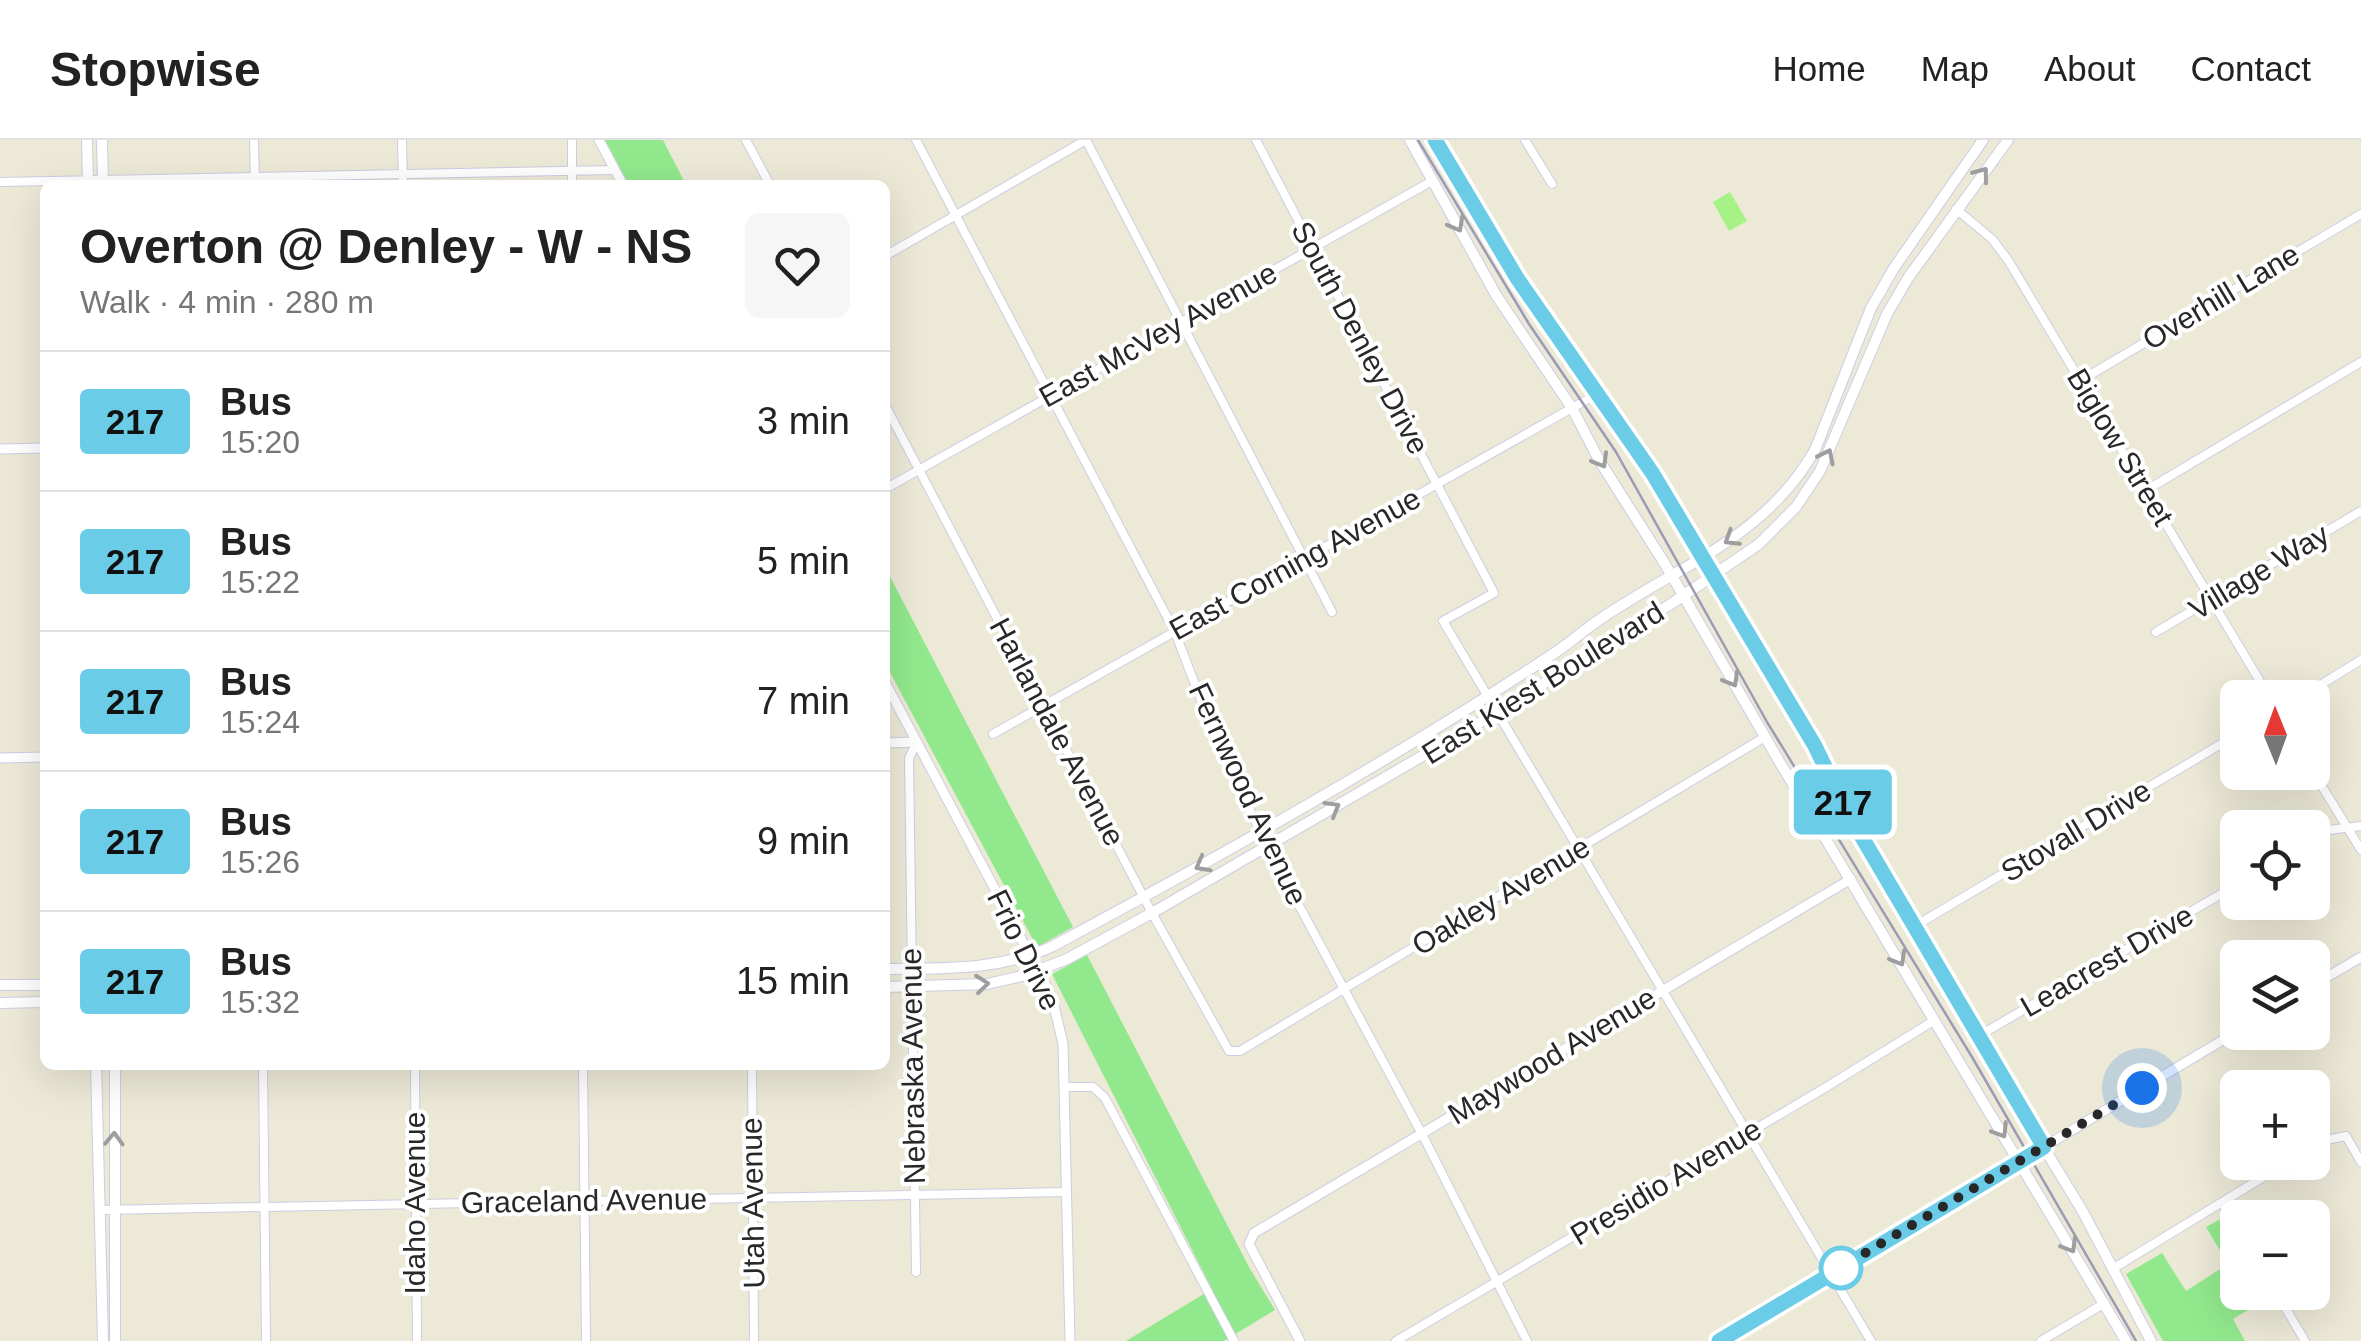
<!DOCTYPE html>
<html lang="en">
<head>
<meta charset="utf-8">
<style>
	:root { --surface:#fff; --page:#f6f6f6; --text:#222; --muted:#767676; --line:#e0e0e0 }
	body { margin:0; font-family:Arial,sans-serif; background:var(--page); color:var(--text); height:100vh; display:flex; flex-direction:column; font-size:38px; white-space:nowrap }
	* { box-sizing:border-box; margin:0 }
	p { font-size:32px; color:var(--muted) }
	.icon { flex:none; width:55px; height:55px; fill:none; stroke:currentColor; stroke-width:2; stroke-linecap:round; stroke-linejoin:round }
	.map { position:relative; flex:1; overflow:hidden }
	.details { position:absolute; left:40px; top:40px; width:850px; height:890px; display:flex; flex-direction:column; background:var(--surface); border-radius:15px; box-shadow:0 10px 40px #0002 }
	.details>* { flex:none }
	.badge { padding:0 20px; border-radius:8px; font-size:35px; line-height:65px }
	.needle { width:65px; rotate:359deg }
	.controls { position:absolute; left:2220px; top:540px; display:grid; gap:20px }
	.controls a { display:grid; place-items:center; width:110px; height:110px; border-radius:15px; background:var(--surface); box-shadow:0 10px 40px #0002; font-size:50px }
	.you { position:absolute; width:50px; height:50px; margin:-25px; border:8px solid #fff; border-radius:50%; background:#1a73e8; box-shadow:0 0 0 15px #1a73e833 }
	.map>.badge { position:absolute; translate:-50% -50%; box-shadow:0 0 0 5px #fff }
	.round { display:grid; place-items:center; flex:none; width:105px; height:105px; border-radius:15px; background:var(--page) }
	.overview { display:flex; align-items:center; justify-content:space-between; height:170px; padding:0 40px }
	h1 { font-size:48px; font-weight:700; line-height:75px }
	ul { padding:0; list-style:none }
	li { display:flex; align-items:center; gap:30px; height:140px; padding:0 40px; border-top:2px solid var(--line) }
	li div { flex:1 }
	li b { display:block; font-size:38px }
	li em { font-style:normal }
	li .badge { min-width:110px; font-weight:700; text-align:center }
	header { display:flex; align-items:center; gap:60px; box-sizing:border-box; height:140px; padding:0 50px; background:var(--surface); border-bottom:2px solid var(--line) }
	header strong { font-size:48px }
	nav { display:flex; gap:55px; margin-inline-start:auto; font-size:35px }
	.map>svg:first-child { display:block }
	.green { fill:#92e98d }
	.pitch { fill:#a6f287 }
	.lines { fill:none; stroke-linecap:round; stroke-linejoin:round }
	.minor-casing { stroke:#cecce3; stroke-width:10 }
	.tertiary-casing { stroke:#cecce3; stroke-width:11 }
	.secondary-casing { stroke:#cecce3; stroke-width:12 }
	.minor { stroke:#fff; stroke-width:8 }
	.tertiary { stroke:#fff; stroke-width:9 }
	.secondary { stroke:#fff; stroke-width:10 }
	.tram { stroke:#9d9ab5; stroke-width:2.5 }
	.oneway { stroke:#9e9e9e }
	.line-casing { stroke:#fff; stroke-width:22 }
	.line { stroke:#6bcce7; stroke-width:15 }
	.walk { stroke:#282828; stroke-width:10; stroke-dasharray:0 18 }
	.stop-dot { fill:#fff; stroke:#6bcce7; stroke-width:5 }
	.labels { text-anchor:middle; stroke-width:8; stroke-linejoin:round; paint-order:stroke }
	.street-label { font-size:30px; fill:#282828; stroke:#fff }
</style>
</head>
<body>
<header>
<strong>Stopwise</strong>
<nav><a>Home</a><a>Map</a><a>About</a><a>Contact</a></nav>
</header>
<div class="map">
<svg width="2361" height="1201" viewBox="0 0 2361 1201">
	<rect width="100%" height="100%" fill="#ece9d7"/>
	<g class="green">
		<polygon points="605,0 663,0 686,45 629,45"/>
		<polygon points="885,427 1073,787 1037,807 885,523"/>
		<polygon points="1087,815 1249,1127 1275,1170 1224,1201 1126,1201 1212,1149 1052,834"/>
		<polygon points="2224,1077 2237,1100 2238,1152 2267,1153 2270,1157 2233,1179 2245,1201 2163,1201 2126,1134 2162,1113 2186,1151 2228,1124 2206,1087"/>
	</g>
	<polygon class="pitch" points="1730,52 1747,81 1729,91 1713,62"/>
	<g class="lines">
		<g class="minor-casing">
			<g id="minor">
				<polyline points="254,0 255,45"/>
				<polyline points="402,0 403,45"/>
				<polyline points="746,0 770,45"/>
				<polyline points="916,0 1175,492 1212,589 1267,706 1422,994 1527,1201"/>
				<polyline points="1086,0 1332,472"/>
				<polyline points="1256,0 1494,453 1443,481 1871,1201"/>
				<polyline points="1525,0 1552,44"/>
				<polyline points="0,42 615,30"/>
				<polyline points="572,45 572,0"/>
				<polyline points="1956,69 1992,99 2008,120 2270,558"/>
				<polyline points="885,116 1086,0"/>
				<polyline points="2080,241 2361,74"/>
				<polyline points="885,265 1152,773 1229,911 1240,911 1765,597"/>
				<polyline points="885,349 1432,41"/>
				<polyline points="2145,351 2361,222"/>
				<polyline points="2156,492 2361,371"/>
				<polyline points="2299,558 2361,520"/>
				<polyline points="993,594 1597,254"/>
				<polyline points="2312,630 2361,710"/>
				<polyline points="2312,700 2329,690 2361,686"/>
				<polyline points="1915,786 2238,594"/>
				<polyline points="1977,897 2238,744"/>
				<polyline points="263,925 266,1201"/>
				<polyline points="415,925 417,1201"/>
				<polyline points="583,925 586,1201"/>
				<polyline points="752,925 754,1201"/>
				<polyline points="1065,947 1093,947 1105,958 1234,1201"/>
				<polyline points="2312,1008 2326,1000 2346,996 2361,1022"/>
				<polyline points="2222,1063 2238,1089"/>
				<polyline points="101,1070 1066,1052"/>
				<polyline points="2114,1128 2288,1022"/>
				<polyline points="916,1132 909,618 917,602"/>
				<polyline points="2276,1152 2305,1201"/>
				<polyline points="1396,1201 1823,949 1935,880"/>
				<polyline points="2041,1201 2105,1163"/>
			</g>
		</g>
		<g class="tertiary-casing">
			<g id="tertiary">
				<polyline points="599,0 623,45"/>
				<polyline points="0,309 45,308"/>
				<polyline points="885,542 1052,857 1063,904 1070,1201"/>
				<polyline points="885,603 917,602"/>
				<polyline points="0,618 45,617"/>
				<polyline points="2312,846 2361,817"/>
				<polyline points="1300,1201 1249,1104 1254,1093 1851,739"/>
				<polyline points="1719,1201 2238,891"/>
			</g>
		</g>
		<g class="secondary-casing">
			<g id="secondary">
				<polyline points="87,0 88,45"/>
				<polyline points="102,0 103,45"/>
				<polyline points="1410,0 1496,155 1572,268 1599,320 1665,424 1779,621 2126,1201"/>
				<polyline points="1436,0 1517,138 1653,334 1815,606 1847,670 1977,897 2083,1072 2151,1201"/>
				<path d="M 885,829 C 943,828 999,831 1053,806 C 1224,714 1394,619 1556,512 C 1571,502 1584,490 1599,480 C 1680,424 1763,400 1815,310 L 1871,168 L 1894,128 L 1983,0"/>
				<polyline points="0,845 45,845"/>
				<polyline points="885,847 987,844 1026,835 1067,819 1152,773 1498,572 1674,462 1759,404 1796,367 1820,331 1887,174 1908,138 2008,0"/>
				<polyline points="0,863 45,862"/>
				<polyline points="96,925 103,1201"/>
				<polyline points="115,925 115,1201"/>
			</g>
		</g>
		<use href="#minor" class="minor"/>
		<use href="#tertiary" class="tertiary"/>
		<use href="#secondary" class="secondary"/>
		<polyline class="tram" points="1418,0 1529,184 1616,312 1767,582 1972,917 2136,1201"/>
	</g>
	<defs><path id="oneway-chevron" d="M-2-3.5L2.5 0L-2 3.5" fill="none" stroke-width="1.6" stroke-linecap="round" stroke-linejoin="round" transform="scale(2.5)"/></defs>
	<g class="oneway">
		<use href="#oneway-chevron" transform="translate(1982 34) rotate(-53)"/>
		<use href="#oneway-chevron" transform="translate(1457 85) rotate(61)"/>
		<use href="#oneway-chevron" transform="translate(1827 316) rotate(-64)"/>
		<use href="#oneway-chevron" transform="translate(1601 321) rotate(60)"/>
		<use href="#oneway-chevron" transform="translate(1731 399) rotate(148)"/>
		<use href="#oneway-chevron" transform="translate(1732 540) rotate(60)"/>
		<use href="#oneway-chevron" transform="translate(1333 668) rotate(-30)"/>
		<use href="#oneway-chevron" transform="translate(1202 725) rotate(151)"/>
		<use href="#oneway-chevron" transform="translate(1899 819) rotate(60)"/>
		<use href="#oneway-chevron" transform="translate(982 844) rotate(-6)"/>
		<use href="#oneway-chevron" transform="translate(2001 991) rotate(58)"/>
		<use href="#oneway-chevron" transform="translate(114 999) rotate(-88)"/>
		<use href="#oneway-chevron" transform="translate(2070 1106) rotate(59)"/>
	</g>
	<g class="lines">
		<g class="line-casing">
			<polyline id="line" points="1435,0 1517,138 1653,334 1815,606 1846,670 2044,1007 1719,1201"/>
		</g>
		<use href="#line" class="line"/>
		<polyline class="walk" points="1841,1128 1830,1134 2142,948"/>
	</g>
	<circle class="stop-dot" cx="1841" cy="1128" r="20"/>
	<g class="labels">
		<g class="street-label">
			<text transform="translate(2221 157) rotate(-31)" y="10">Overhill Lane</text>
			<text transform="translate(1158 195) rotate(-29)" y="10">East McVey Avenue</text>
			<text transform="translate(1360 198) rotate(62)" y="10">South Denley Drive</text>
			<text transform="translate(2120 307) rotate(59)" y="10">Biglow Street</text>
			<text transform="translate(1295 424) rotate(-29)" y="10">East Corning Avenue</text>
			<text transform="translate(2259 432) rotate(-31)" y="10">Village Way</text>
			<text transform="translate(1543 543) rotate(-32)" y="10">East Kiest Boulevard</text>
			<text transform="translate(1057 592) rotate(62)" y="10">Harlandale Avenue</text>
			<text transform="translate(1248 654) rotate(65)" y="10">Fernwood Avenue</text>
			<text transform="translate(2076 691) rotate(-31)" y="10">Stovall Drive</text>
			<text transform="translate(1501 756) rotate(-31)" y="10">Oakley Avenue</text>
			<text transform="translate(1024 810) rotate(64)" y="10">Frio Drive</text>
			<text transform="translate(2107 821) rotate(-30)" y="10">Leacrest Drive</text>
			<text transform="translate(1552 916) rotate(-31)" y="10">Maywood Avenue</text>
			<text transform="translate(913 926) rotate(-91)" y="10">Nebraska Avenue</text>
			<text transform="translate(1666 1042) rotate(-31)" y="10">Presidio Avenue</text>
			<text transform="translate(584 1061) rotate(-1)" y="10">Graceland Avenue</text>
			<text transform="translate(415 1063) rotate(-90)" y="10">Idaho Avenue</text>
			<text transform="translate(753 1063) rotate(-91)" y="10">Utah Avenue</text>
		</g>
	</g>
</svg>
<div class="controls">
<a><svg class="needle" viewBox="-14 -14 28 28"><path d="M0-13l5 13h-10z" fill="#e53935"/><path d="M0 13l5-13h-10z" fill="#767676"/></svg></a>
<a><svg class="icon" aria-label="locate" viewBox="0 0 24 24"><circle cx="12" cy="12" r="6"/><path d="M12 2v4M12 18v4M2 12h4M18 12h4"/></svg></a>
<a><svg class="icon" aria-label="layers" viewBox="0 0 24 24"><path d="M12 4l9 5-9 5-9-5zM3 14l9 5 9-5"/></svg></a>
<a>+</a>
<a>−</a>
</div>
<div class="you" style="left:2142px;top:948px"></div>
<b class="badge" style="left:1843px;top:662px;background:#6bcce7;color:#111">217</b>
<section class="details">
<div class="overview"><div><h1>Overton @ Denley - W - NS</h1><p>Walk · 4 min · 280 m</p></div><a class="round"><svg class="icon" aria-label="heart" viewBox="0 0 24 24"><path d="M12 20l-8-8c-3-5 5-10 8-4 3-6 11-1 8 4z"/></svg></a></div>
<ul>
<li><span class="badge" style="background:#6bcce7;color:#111">217</span><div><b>Bus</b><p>15:20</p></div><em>3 min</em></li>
<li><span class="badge" style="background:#6bcce7;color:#111">217</span><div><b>Bus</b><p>15:22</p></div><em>5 min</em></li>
<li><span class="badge" style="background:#6bcce7;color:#111">217</span><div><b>Bus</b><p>15:24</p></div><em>7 min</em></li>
<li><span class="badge" style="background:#6bcce7;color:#111">217</span><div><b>Bus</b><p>15:26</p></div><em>9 min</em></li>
<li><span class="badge" style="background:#6bcce7;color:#111">217</span><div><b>Bus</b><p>15:32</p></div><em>15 min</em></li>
</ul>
</section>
</div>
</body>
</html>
